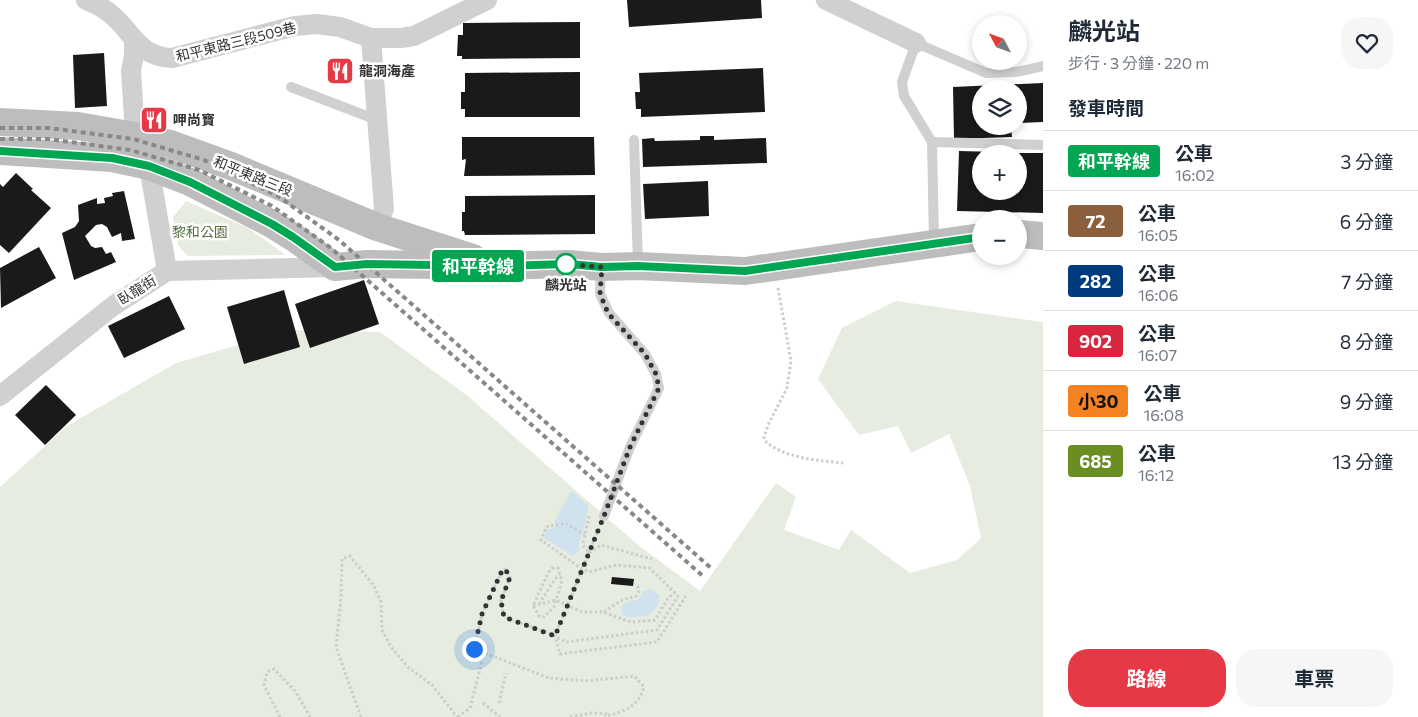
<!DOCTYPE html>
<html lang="zh-TW">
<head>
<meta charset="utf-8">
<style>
	:root { --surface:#fff; --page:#f6f6f7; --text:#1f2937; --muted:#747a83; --line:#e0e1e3; --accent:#e63946 }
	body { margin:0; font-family:Commissioner,"Noto Sans TC",sans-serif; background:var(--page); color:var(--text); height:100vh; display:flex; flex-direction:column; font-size:19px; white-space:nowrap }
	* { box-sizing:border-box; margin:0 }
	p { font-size:16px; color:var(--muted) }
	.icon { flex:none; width:28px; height:28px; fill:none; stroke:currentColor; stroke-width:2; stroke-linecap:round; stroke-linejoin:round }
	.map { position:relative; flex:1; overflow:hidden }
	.drawer { display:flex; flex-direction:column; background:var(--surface); width:375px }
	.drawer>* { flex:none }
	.badge { padding:0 10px; border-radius:4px; font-size:18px; line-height:32px }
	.needle { width:32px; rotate:311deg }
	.fabs { position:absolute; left:972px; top:15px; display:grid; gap:10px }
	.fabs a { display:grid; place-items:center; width:55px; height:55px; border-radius:50%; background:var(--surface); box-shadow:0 2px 8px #0003; font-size:25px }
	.you { position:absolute; width:25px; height:25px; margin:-12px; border:4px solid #fff; border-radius:50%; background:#1a73e8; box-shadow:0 0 0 8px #1a73e833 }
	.map>.badge { position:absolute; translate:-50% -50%; box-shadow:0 0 0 2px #fff }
	h2 { padding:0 25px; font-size:19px; line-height:45px }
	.round { display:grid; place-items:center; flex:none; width:52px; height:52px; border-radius:20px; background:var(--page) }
	.summary { display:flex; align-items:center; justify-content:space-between; height:85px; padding:0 25px }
	h1 { font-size:24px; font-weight:700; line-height:38px }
	.cta { display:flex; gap:10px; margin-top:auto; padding:10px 25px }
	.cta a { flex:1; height:58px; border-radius:20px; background:var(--accent); color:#fff; font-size:20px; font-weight:700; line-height:58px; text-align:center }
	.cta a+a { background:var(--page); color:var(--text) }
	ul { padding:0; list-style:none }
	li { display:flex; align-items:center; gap:15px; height:60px; padding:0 25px; border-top:1px solid var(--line) }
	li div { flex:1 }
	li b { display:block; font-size:19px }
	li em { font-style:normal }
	li .badge { min-width:55px; font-weight:700; text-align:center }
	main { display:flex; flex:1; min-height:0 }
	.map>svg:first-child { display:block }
	.green { fill:#e6ecdf }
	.water { fill:#cfe2ee }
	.building { fill:#1a1a1a }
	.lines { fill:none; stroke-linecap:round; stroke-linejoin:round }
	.path { stroke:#cdcdcd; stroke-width:3; stroke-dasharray:2.5 2.5; stroke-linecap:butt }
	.lane { stroke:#d0d0d0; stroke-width:10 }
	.street { stroke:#d0d0d0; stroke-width:20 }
	.secondary { stroke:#bdbdbd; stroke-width:28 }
	.rail { stroke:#888; stroke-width:4; stroke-dasharray:5 4; stroke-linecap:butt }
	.line-casing { stroke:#fff; stroke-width:11 }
	.line { stroke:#00a651; stroke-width:8 }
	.walk { stroke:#333; stroke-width:5; stroke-dasharray:0 9 }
	.stop-dot { fill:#fff; stroke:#00a651; stroke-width:2.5 }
	.labels { text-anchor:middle; stroke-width:5; stroke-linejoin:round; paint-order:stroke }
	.street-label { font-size:14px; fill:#333; stroke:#fff }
	.poi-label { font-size:14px; font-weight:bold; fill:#333; stroke:#fff; text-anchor:start }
	.park-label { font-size:14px; fill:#56703f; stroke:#fff }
	.stop-label { font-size:14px; font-weight:bold; fill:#333; stroke:#fff }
</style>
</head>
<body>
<main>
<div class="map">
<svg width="1043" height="717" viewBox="0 0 1043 717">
	<rect width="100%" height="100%" fill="#fff"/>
	<g class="green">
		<polygon points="186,201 248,228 286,255 188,256 178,245 173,217"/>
		<polygon points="896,301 1043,322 1043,717 0,717 0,487 67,426 176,363 290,330 380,332 469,397 637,544 700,591 776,483 796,497 784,530 839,550 851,530 910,573 957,560 981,538 970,486 949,434 911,453 898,426 859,435 818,379 842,328"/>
	</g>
	<g class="water">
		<polygon points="571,491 589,506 584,529 579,542 579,551 576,554 571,555 544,538 547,530 555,528 555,521"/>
		<path d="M 650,589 L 659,595 C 659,608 652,616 639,617 C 632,617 628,618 622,615 L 621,607 C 626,601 630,600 638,600 L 644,591 Z"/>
	</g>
	<g class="building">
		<polygon points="627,0 761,0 762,18 629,27"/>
		<polygon points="580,22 580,58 462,59 462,56 457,56 458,35 463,35 463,23"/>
		<polygon points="104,53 107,106 75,108 73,55"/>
		<polygon points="763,68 765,112 641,117 641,109 636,109 635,92 640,92 639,73"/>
		<polygon points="580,72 580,117 465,117 465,109 461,109 461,92 465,92 465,73"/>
		<polygon points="1043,83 1043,122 1019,123 1019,89 981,89 981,126 1011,126 1012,137 954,139 953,87"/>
		<polygon points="700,136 714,136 714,140 766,138 767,163 643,167 642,139 654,138 655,141 700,140"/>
		<polygon points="462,137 594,137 595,175 464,176 466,159 462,160"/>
		<polygon points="959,151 998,152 998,154 981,154 981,191 1019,191 1019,153 1043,153 1043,213 957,211"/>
		<polygon points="16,173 33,189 31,190 51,208 9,253 0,245 0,184 3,187"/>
		<polygon points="708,181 709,216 645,219 643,184"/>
		<polygon points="124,191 135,239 122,241 121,233 112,237 107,227 102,224 96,225 85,236 91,246 95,248 102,247 106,254 111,252 116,262 74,280 62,233 75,227 79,221 78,205 97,198 97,204 105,203 104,198 113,196 112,193"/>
		<polygon points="595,195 595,234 465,235 464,231 462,231 462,212 465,212 465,196"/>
		<polygon points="39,247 56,278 1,308 0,268"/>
		<polygon points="364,280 379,324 310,348 295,304"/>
		<polygon points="284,290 300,347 244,364 227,307"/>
		<polygon points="169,296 185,329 124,358 108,326"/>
		<polygon points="46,385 76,415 45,445 15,415"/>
		<polygon points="612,577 634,579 633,586 611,584"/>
	</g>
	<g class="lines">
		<g class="path">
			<path d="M 778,288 L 791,361 L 787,388 L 768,425 L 764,437 L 765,441 C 786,459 817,460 843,463"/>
			<polyline points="589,516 583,545 589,553 601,545 652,559"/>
			<polyline points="599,528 555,636 560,654 657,642 687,594"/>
			<path d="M 585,535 L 565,523 L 546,527 L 541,540 L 582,569 L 589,572 L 616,565 L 650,568 L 678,596 L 657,630 L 566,642 L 549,633 L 504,617 L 501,601 L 510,577 L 505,569 L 501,573 L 482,614 L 474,649 L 549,678 L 586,681 L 634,676 L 644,687 C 638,708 624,711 604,717"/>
			<polygon points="552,568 558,568 562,581 554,607 544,617 540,617 533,606 548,573"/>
			<polyline points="539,604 555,579 560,575"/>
			<polyline points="533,606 556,600 582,612 603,612 631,622 655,620 668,598 675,592"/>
			<polyline points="604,612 622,600 636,596 639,591 637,584"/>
			<polyline points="483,703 500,717"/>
			<polyline points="499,703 506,673"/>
			<polyline points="280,717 264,685 267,672 274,669 296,692 310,717"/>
			<polyline points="361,717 336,647 341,597 342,559 350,556 374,586 381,602 382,630 391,647 408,667 433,686 457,717"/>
			<polyline points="458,717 470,708 484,653"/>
			<polyline points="570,717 591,713 609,714"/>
		</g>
		<g class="lane">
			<polyline points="291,87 377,120"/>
			<polyline points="634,140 638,265"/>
			<polyline points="932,142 1043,145"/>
			<polyline points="934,242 932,142 904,96 902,82 916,43 986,73 1017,72 1043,66"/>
			<polyline points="601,268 600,294 609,313 645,354 656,374 659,388 630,447 604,516"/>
		</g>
		<g class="street">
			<path d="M 86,0 C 96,4 105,8 113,16 C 134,34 138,56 172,58 L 295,26 L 317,24 L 340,27 L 371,38"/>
			<polyline points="826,0 916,43"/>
			<polyline points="134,41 134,55 131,71 135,136 149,166 167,271"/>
			<polyline points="377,227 384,209 371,38 401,38 414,36 487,0"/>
			<polyline points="0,396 113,306 167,271 335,267"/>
		</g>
		<g class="secondary">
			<polyline points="0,122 78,126 135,136 170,144 231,166 377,227 473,258"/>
			<polyline points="0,151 112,158 149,166 190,182 272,224 293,237 335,267 367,264 499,266 569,264 601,267 638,266 745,271 981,237"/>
			<polyline points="1019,234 1043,236"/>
		</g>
		<g class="rail">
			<polyline points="0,128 49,128 133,139 204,160 278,196 339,240 711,568"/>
			<polyline points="0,139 48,139 130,150 199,170 272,206 331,248 704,577"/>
		</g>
	</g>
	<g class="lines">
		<g class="line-casing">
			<polyline id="line" points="0,151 112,158 149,166 190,182 272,224 293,237 335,267 367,264 499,266 569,264 602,267 638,266 745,271 981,237"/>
		</g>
		<use href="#line" class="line"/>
		<polyline class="walk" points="474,649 482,614 501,573 505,569 510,577 501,601 504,617 555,636 604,516 630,447 659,388 656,374 645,354 608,313 600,294 602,267 566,264"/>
	</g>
	<defs>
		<g id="restaurant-square" transform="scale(1.4375)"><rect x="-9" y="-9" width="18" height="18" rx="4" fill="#e63946" stroke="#fff"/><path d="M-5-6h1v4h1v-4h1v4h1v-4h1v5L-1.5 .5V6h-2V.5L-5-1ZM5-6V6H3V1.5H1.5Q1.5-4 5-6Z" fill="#fff"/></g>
	</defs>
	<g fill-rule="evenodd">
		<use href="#restaurant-square" x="340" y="71"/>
		<use href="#restaurant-square" x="154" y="120"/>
	</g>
	<circle class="stop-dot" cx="566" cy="264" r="10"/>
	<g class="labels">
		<g class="street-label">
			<text transform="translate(236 42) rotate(-14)" y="5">和平東路三段509巷</text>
			<text transform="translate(253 176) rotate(22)" y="5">和平東路三段</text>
			<text transform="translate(137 290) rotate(-32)" y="5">臥龍街</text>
		</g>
		<g class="poi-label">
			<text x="359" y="76">龍洞海產</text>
			<text x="173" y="125">呷尚寶</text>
		</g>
		<g class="park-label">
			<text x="200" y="237">黎和公園</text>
		</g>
		<g class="stop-label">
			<text x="566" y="290">麟光站</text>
		</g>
	</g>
</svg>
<div class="fabs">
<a><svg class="needle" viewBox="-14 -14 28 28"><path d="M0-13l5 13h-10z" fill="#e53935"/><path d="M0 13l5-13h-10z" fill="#747a83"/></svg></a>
<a><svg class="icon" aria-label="layers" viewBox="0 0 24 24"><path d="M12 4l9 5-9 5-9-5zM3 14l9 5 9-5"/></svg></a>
<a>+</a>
<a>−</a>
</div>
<div class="you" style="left:474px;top:649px"></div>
<b class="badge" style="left:478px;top:266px;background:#00a651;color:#fff">和平幹線</b>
</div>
<section class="drawer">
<div class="summary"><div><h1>麟光站</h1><p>步行 · 3 分鐘 · 220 m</p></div><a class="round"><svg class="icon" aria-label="heart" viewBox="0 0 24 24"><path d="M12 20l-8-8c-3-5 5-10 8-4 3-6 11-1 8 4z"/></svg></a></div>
<h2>發車時間</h2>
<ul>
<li><span class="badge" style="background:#00a651;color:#fff">和平幹線</span><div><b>公車</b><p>16:02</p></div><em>3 分鐘</em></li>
<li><span class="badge" style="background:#8b5e3c;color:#fff">72</span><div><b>公車</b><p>16:05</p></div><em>6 分鐘</em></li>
<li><span class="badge" style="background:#003b80;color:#fff">282</span><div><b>公車</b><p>16:06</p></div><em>7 分鐘</em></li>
<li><span class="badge" style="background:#d7263d;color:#fff">902</span><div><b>公車</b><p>16:07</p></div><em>8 分鐘</em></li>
<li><span class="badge" style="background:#f58220;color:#111">小30</span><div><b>公車</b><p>16:08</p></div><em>9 分鐘</em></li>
<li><span class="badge" style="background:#6b8e23;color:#fff">685</span><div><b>公車</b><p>16:12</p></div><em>13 分鐘</em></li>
</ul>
<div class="cta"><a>路線</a><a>車票</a></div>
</section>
</main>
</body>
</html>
